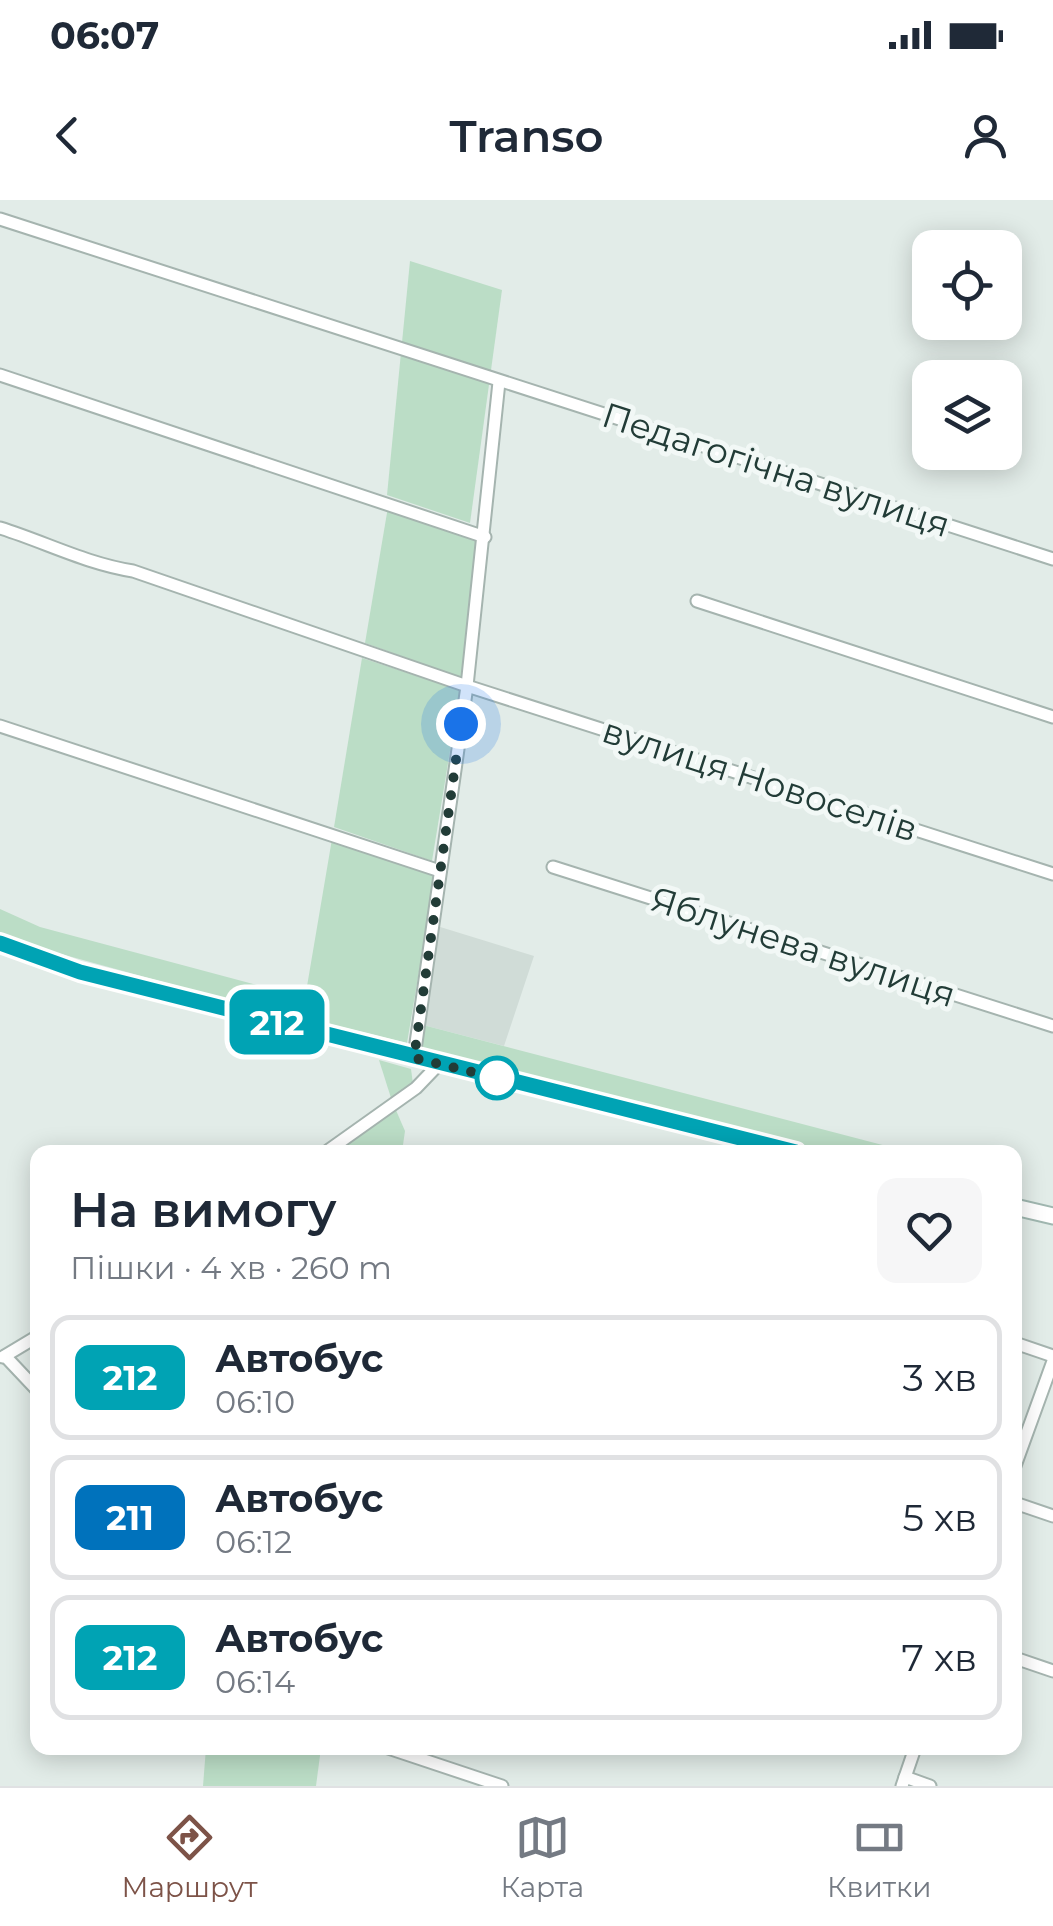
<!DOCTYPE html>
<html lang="uk">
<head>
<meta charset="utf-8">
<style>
	:root { --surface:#fff; --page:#f6f6f7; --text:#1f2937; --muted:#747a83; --line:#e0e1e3; --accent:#7d5348 }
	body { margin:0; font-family:Montserrat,sans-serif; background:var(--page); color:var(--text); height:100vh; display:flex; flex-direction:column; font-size:38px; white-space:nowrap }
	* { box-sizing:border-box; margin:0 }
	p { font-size:32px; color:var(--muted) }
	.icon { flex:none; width:55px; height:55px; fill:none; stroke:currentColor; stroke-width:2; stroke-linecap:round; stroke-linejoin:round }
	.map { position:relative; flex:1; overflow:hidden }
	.details { position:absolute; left:30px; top:945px; width:992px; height:610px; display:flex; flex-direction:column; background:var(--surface); border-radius:20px; box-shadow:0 5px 25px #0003 }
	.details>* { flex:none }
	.badge { padding:0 20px; border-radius:15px; font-size:35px; line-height:65px }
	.buttons { position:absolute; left:912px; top:30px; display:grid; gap:20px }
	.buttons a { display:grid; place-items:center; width:110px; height:110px; border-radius:20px; background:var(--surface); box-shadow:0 5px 25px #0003; font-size:50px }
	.you { position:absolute; width:50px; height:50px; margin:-25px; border:8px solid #fff; border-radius:50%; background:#1a73e8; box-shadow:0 0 0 15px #1a73e833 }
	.map>.badge { position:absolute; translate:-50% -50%; box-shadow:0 0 0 5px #fff }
	.round { display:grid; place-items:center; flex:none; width:105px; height:105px; border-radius:20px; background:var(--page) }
	.head { display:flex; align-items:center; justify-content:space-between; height:170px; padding:0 40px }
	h1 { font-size:48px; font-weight:600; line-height:75px }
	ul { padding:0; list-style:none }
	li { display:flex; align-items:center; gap:30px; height:125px; margin:0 20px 15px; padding:0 20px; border:5px solid var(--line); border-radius:20px }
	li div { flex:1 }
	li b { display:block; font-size:38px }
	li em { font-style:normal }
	li .badge { min-width:110px; font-weight:700; text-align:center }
	.status { display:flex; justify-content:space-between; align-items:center; height:70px; padding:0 50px; background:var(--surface); direction:ltr }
	.status svg { height:28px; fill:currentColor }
	header { display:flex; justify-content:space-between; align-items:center; height:130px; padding:0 40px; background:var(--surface); font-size:45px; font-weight:600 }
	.tabs { display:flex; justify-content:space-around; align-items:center; height:140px; border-top:2px solid var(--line); background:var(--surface); font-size:28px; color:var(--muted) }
	.tabs a { display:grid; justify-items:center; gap:5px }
	.tabs .active { color:var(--accent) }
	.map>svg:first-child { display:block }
	.built { fill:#d0dcd7 }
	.green { fill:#bbddc6 }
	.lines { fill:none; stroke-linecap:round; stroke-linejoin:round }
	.street-casing { stroke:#a5b4af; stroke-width:15 }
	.secondary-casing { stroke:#a0b7b0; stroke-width:19 }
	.street { stroke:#fff; stroke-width:11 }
	.secondary { stroke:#fff; stroke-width:15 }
	.line-casing { stroke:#fff; stroke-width:22 }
	.line { stroke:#00a3b4; stroke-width:15 }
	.walk { stroke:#223c37; stroke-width:10; stroke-dasharray:0 18 }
	.stop-dot { fill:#fff; stroke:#00a3b4; stroke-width:5 }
	.labels { text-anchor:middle; stroke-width:10; stroke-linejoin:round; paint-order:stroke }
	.street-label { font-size:35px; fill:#223c37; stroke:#f2f8f6 }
</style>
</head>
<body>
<div class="status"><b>06:07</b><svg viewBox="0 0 49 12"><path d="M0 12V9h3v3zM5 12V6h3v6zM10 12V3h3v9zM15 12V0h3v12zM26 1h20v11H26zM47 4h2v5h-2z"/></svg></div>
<header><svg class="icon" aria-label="back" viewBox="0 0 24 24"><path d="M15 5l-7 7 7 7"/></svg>Transo<svg class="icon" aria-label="person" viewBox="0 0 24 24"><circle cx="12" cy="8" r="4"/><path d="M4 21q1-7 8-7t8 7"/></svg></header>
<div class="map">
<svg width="1053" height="1586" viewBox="0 0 1053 1586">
	<rect width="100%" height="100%" fill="#e2ece8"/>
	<polygon class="built" points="437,726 534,756 504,846 423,825"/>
	<g class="green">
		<polygon points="410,61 502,90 470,323 387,295"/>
		<polygon points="388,307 481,340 462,478 365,443"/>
		<polygon points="362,458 460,490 432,661 334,627"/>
		<polygon points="332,639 435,676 407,843 203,793 32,746 0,732 0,709 40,727 305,798"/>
		<polygon points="423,825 894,948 893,952 830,952 504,872 505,866 492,863 490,868 420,851"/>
		<polygon points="379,860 411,869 413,884 391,898"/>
		<polygon points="395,908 405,931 402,952 335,952"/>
		<polygon points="206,1548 321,1548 316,1586 203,1586"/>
	</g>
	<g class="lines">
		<g class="street-casing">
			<g id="street">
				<polyline points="0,19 1053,359"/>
				<polyline points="0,175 485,337"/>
				<path d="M 0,328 C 45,342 87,364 133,371 L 467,486 L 1053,674"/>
				<polyline points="697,401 1053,517"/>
				<polyline points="0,526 440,671"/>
				<polyline points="553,667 1053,826"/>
				<polyline points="414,857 467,486 499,182"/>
				<polyline points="326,952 416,888 439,864"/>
				<polyline points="1015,1143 1053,1156"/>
				<polyline points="5,1156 38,1191"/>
				<polyline points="3,1157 38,1136"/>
				<polyline points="1015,1266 1053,1161"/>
				<polyline points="1015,1303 1053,1316"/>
				<polyline points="1015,1458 1053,1471"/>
				<polyline points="388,1548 502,1586"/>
				<polyline points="905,1577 930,1586"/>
				<polyline points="902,1586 915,1548"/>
			</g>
		</g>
		<g class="secondary-casing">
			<g id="secondary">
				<polyline points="0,743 80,772 796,952"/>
				<polyline points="1015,1007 1053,1016"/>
			</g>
		</g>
		<use href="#street" class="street"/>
		<use href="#secondary" class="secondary"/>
	</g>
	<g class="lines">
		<g class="line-casing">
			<polyline id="line" points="0,743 80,772 796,952"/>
		</g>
		<use href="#line" class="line"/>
		<polyline class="walk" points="461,524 414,858 497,878"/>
	</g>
	<circle class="stop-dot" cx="497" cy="878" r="20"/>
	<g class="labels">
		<g class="street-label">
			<text transform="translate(776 270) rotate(18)" y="12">Педагогічна вулиця</text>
			<text transform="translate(760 580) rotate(18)" y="12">вулиця Новоселів</text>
			<text transform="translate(803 747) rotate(18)" y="12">Яблунева вулиця</text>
		</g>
	</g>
</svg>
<div class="buttons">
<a><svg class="icon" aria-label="locate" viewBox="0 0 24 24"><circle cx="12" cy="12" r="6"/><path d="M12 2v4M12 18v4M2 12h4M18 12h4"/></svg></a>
<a><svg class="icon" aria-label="layers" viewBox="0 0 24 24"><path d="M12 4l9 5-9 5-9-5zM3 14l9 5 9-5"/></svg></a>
</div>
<div class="you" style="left:461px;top:524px"></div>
<b class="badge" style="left:277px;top:822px;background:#00a3b4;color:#fff">212</b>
<section class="details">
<div class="head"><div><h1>На вимогу</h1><p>Пішки · 4 хв · 260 m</p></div><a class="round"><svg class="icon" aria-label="heart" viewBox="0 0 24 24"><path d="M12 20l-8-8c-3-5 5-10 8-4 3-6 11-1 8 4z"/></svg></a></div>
<ul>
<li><span class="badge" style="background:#00a3b4;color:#fff">212</span><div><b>Автобус</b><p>06:10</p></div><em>3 хв</em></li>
<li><span class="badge" style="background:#0072bc;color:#fff">211</span><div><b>Автобус</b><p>06:12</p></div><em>5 хв</em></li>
<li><span class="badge" style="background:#00a3b4;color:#fff">212</span><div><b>Автобус</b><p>06:14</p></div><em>7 хв</em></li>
</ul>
</section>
</div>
<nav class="tabs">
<a class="active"><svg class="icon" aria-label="directions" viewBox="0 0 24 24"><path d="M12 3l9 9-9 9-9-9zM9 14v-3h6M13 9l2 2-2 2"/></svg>Маршрут</a>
<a><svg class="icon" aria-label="map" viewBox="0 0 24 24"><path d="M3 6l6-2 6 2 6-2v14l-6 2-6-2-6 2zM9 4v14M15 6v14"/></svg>Карта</a>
<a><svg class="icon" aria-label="tickets" viewBox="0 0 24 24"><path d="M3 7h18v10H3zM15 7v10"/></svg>Квитки</a>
</nav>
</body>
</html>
